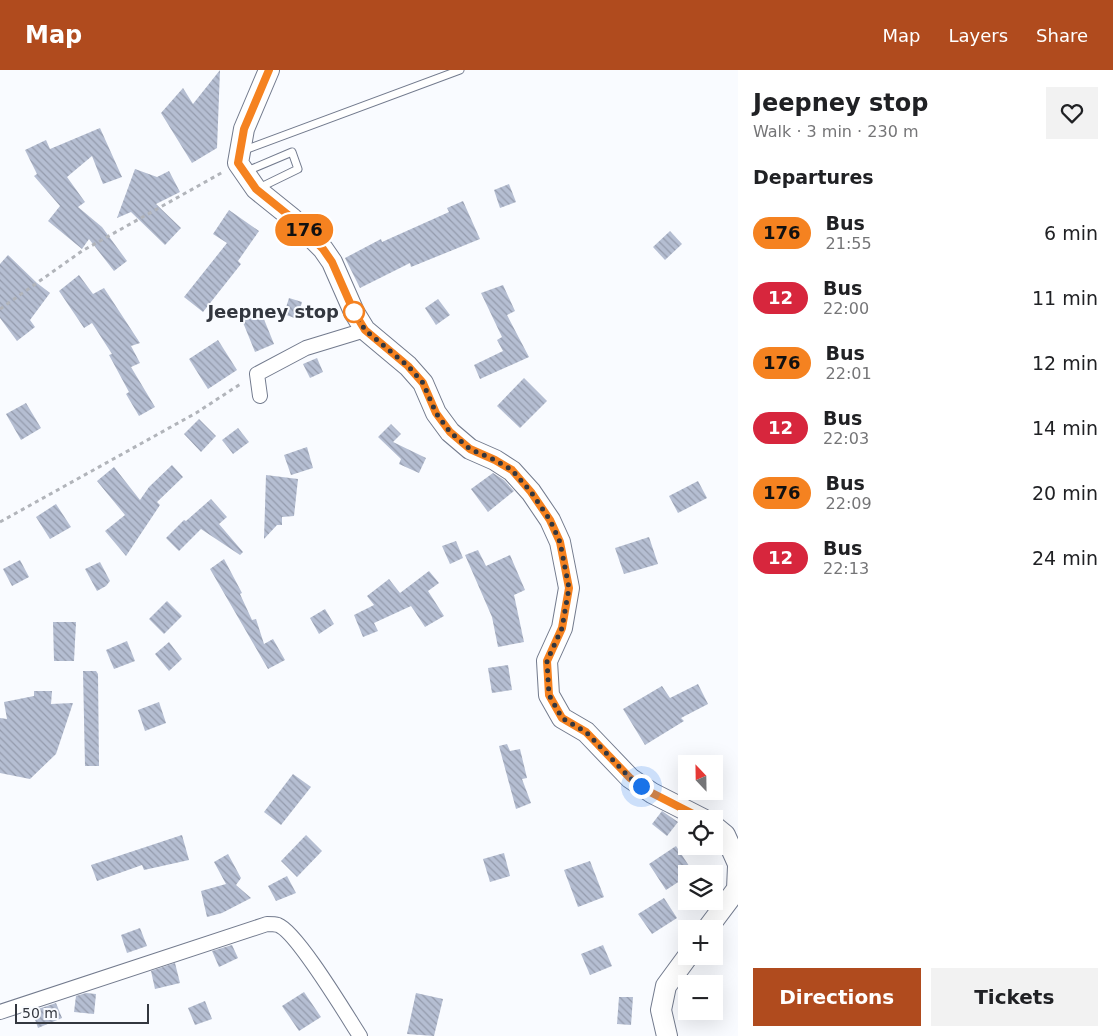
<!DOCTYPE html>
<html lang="en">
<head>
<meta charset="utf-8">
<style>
	:root { --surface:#fff; --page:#f2f2f2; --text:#202124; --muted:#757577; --accent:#b04b1e }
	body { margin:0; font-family:"DejaVu Sans",sans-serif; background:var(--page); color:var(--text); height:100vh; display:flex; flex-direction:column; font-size:19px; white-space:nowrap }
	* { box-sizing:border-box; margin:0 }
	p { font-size:16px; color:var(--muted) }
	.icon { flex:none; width:28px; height:28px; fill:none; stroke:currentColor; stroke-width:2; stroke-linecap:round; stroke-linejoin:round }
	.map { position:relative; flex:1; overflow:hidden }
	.details { display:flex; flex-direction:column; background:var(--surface); width:375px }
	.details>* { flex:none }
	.badge { padding:0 10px; border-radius:16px; font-size:18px; line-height:32px }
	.needle { width:32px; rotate:338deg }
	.tools { position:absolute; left:678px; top:685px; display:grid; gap:10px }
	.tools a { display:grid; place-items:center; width:45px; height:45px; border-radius:0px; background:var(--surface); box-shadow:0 5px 20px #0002; font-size:25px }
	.scale { position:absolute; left:15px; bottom:12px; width:134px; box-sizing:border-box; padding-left:5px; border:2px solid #33373f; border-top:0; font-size:14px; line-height:18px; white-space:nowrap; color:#33373f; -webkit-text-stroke:4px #f9fbff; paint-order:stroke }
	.you { position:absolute; width:25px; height:25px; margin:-12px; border:4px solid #fff; border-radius:50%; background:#1a73e8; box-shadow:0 0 0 8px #1a73e833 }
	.map>.badge { position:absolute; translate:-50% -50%; box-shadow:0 0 0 2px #fff }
	h2 { padding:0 15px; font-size:19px; line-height:45px }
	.round { display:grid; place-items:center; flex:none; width:52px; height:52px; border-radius:0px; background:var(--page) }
	.overview { display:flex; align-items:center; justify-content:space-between; height:85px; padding:0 15px }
	h1 { font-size:24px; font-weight:700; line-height:38px }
	.button { display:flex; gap:10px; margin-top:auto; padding:10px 15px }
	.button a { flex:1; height:58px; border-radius:0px; background:var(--accent); color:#fff; font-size:20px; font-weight:700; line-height:58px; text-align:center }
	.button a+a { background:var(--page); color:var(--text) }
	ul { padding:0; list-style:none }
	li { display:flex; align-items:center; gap:15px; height:65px; padding:0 15px }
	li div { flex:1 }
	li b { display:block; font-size:19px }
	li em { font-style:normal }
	li .badge { min-width:55px; font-weight:700; text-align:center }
	header { display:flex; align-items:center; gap:30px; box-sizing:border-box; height:70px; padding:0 25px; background:var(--accent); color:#fff }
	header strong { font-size:24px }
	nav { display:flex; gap:28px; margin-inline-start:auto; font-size:18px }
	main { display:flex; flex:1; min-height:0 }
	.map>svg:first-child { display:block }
	.building { fill:url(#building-back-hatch) }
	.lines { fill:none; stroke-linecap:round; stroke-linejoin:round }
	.service-casing { stroke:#737b8e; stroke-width:9 }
	.minor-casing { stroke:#737b8e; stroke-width:16 }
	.secondary-casing { stroke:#737b8e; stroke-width:22 }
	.path { stroke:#b1b4ba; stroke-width:3; stroke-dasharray:4 4; stroke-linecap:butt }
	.service { stroke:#fff; stroke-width:7 }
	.minor { stroke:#fff; stroke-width:14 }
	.secondary { stroke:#fff; stroke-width:20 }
	.line-casing { stroke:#fff; stroke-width:11 }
	.line { stroke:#f58220; stroke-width:8 }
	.walk { stroke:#33373f; stroke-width:5; stroke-dasharray:0 9 }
	.stop-dot { fill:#fff; stroke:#f58220; stroke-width:2.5 }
	.labels { text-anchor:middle; stroke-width:4; stroke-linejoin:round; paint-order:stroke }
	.stop-label { font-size:18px; font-weight:bold; fill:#33373f; stroke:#f9fbff; text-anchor:end }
</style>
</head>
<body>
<header>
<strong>Map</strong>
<nav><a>Map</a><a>Layers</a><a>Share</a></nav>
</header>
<main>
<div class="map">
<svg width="738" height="966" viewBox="0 0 738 966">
	<defs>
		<pattern id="building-back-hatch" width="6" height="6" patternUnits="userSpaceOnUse" patternTransform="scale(1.25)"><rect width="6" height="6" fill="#b5bed2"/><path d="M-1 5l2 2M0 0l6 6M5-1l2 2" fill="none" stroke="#949bac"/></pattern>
	</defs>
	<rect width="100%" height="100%" fill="#f9fbff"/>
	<g class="building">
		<polygon points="220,0 217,78 192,93 161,43 183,18 193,34"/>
		<polygon points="100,58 122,107 103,114 92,86 67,107 85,132 78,137 102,157 127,191 114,201 89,169 82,179 48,151 60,136 34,106 37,104 25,80 46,70 50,79"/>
		<polygon points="135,99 157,107 169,101 180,122 156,134 181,158 165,175 131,142 117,148"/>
		<polygon points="509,114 516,132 500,138 494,120"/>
		<polygon points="463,131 480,169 411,197 410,193 360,218 345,188 381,169 382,172 449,142 447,138"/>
		<polygon points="229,140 259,161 238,191 241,194 203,242 184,227 227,173 213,164"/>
		<polygon points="670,161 682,174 665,190 653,177"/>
		<polygon points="8,185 37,213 50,223 30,250 35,257 17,271 0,248 0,194"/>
		<polygon points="79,205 93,224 104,218 140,273 131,276 140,293 131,297 155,337 139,346 126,324 129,322 109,285 112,284 92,253 84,258 59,221"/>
		<polygon points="503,215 515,241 507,245 529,287 480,309 474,295 503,281 497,270 502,267 481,223"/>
		<polygon points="289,228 302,232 297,249 284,244"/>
		<polygon points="438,229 450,245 436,255 425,238"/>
		<polygon points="259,237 274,274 255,282 240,245"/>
		<polygon points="218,270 237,300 208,319 189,289"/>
		<polygon points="317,288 323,302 310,308 303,294"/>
		<polygon points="524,308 547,331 520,358 497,336"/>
		<polygon points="26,333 41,358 21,370 6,344"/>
		<polygon points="199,349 216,366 201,382 184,364"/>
		<polygon points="391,354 401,364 393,372 426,388 419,403 399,394 401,389 378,367"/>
		<polygon points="238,358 249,372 233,384 222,370"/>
		<polygon points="307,377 313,398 291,405 284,385"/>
		<polygon points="172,395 183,407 157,432 160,435 126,486 105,461 125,445 97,411 114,397 140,430 149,417"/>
		<polygon points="493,403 504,410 514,421 488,442 471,419"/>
		<polygon points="266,405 298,409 294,446 282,447 282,455 277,455 264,469"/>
		<polygon points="698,411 707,428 678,443 669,426"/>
		<polygon points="211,429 227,447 219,454 243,482 240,485 201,459 179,481 166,468 184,450 186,451"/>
		<polygon points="56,434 71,457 50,469 36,447"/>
		<polygon points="649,467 658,494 624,504 615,478"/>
		<polygon points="456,471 463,488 450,494 442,476"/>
		<polygon points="478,480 486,496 510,485 525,520 514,525 524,572 498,577 492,547 465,485"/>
		<polygon points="224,489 242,523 240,524 252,550 256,549 264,574 273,569 285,590 268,599 210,499"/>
		<polygon points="20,490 29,507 12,516 3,499"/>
		<polygon points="100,492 110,511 106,516 97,521 85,499"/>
		<polygon points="429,501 439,513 428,521 444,546 425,557 411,536 374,553 378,561 363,567 354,545 374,535 367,526 389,509 400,523"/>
		<polygon points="167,531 182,546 164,564 149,549"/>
		<polygon points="325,539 334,554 319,564 310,548"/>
		<polygon points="53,552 76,552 74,591 54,591"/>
		<polygon points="127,571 135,591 114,599 106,580"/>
		<polygon points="169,572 182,589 169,601 155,584"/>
		<polygon points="508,595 512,620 492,623 488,598"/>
		<polygon points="83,601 96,601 98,604 99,696 85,696"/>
		<polygon points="698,614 708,634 681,648 684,651 645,675 623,639 662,616 670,628"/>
		<polygon points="34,621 52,621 51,634 73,633 56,684 30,709 0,703 0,648 7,649 4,632 34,626"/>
		<polygon points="159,632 166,653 145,661 138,640"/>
		<polygon points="507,674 510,681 520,679 527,708 522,709 531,733 516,739 499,676"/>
		<polygon points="293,704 311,717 281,755 264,742"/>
		<polygon points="662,741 678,752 667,766 652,754"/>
		<polygon points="182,765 189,790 144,800 142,795 97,811 91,795"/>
		<polygon points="306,765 322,781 297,807 281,791"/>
		<polygon points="676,776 693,802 686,804 686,807 666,820 649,794"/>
		<polygon points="504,783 510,806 490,812 483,789"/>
		<polygon points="228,784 241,808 236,815 251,828 222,843 207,847 201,821 226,814 214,792"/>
		<polygon points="590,791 604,827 578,837 564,800"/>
		<polygon points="287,806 296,823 276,831 268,816"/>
		<polygon points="664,828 677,848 652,864 638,844"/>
		<polygon points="140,858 147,876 127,883 121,865"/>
		<polygon points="232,875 238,888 219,897 212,881"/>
		<polygon points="603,875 612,896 590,905 581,884"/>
		<polygon points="175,893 180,913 155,919 151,901"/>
		<polygon points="304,922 321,947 299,961 282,936"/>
		<polygon points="86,923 96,924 94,944 74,942 76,926"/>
		<polygon points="416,923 443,929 434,966 407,964"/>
		<polygon points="619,927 633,927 631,955 617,954"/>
		<polygon points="205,931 212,949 195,955 188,938"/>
		<polygon points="56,933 62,948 38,958 32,941"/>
	</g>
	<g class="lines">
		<g class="service-casing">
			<g id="service">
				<polyline points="242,81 460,0"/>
				<polyline points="247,101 292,82 298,99 259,118"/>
			</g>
		</g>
		<g class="minor-casing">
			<g id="minor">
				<polyline points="260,326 257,304 306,278 365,260"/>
				<path d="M 0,942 L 267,854 C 270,854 275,854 278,855 C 297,862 347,946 360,966"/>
			</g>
		</g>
		<g class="secondary-casing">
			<g id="secondary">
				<polyline points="269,0 244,59 238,93 256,119 292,148 323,179 332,192 354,242 365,260 408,296 423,313 436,343 450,362 470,379 495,390 512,401 531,422 550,450 560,472 569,518 562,558 547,591 549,625 562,648 586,662 630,708 652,723 703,749"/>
				<polyline points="714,756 725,765 738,794"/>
				<polyline points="707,859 737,819 738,796"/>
				<polyline points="667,966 661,940 666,916 688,886"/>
			</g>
		</g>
		<g class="path">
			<polyline points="0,239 82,181 223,102"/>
			<polyline points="0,452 196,343 242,313"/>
		</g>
		<use href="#service" class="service"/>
		<use href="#minor" class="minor"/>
		<use href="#secondary" class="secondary"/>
	</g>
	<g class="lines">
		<g class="line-casing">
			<polyline id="line" points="269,0 244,59 238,93 256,119 292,148 323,179 332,192 354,242 365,260 408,296 423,313 436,343 450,362 470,379 495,390 512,400 531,422 550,450 560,472 569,518 562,558 547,591 549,625 562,648 586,662 630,708 652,723 703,749"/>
		</g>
		<use href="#line" class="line"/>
		<polyline class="walk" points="354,242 365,260 408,296 423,313 436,343 450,362 470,379 495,390 512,400 531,422 550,450 560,472 569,518 562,558 547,591 549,625 562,648 586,662 630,708 641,716"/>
	</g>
	<circle class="stop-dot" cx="354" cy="242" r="10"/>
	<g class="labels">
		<g class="stop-label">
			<text x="339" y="248">Jeepney stop</text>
		</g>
	</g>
</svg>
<div class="tools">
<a><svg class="needle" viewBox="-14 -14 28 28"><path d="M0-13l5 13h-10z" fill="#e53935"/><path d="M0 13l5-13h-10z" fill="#757577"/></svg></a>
<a><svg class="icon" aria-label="locate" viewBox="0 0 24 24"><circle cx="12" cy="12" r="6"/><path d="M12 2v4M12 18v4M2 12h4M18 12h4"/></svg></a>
<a><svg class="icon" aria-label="layers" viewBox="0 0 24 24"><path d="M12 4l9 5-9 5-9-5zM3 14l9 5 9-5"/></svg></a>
<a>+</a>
<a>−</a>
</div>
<div class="scale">50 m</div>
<div class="you" style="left:641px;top:716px"></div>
<b class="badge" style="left:304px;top:160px;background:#f58220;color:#111">176</b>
</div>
<section class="details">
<div class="overview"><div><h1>Jeepney stop</h1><p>Walk · 3 min · 230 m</p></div><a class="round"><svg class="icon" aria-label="heart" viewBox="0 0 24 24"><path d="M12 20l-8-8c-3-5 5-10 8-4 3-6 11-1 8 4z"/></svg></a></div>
<h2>Departures</h2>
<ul>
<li><span class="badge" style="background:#f58220;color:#111">176</span><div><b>Bus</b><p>21:55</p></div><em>6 min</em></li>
<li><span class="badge" style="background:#d7263d;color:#fff">12</span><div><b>Bus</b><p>22:00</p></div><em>11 min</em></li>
<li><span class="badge" style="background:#f58220;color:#111">176</span><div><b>Bus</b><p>22:01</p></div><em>12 min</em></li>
<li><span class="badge" style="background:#d7263d;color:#fff">12</span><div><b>Bus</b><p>22:03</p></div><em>14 min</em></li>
<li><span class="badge" style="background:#f58220;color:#111">176</span><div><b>Bus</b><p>22:09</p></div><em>20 min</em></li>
<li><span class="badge" style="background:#d7263d;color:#fff">12</span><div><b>Bus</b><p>22:13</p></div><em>24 min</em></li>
</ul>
<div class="button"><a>Directions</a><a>Tickets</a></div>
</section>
</main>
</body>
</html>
